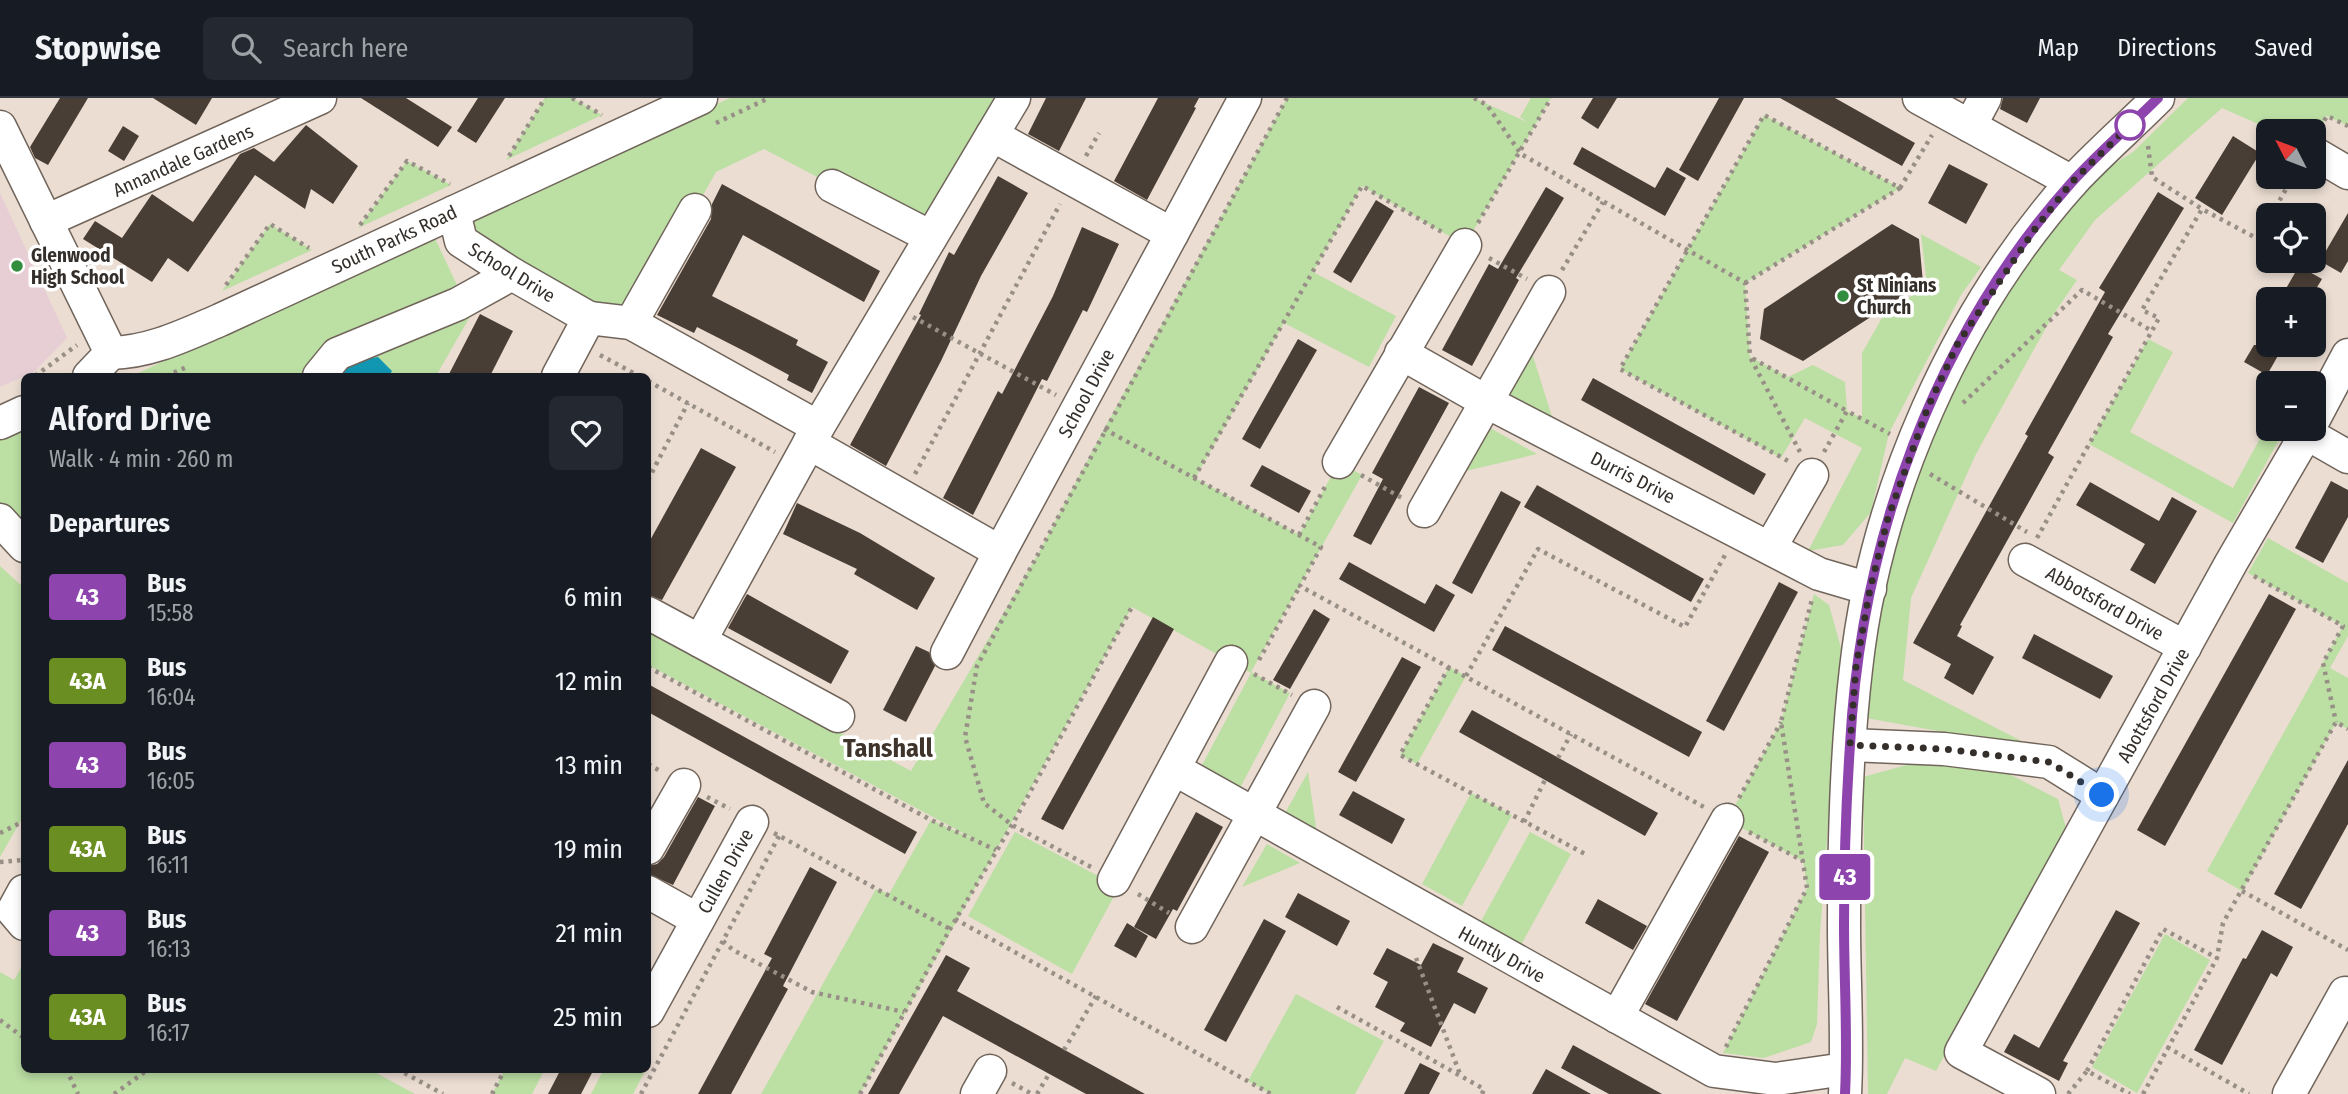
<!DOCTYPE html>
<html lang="en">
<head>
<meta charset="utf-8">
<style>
	:root { --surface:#171b24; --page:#242831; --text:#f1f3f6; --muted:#9ea1a6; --line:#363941 }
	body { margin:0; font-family:"Fira Sans Condensed",sans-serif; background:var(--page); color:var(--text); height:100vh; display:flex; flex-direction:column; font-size:26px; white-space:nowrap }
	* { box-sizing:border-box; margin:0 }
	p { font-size:23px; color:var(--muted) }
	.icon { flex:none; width:38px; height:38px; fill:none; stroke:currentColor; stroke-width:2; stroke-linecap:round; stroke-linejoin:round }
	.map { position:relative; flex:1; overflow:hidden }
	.drawer { position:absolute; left:21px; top:275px; width:630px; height:700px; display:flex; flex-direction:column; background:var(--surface); border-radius:10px; box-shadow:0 4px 10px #0003 }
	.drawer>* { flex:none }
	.badge { padding:0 14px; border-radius:5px; font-size:24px; line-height:46px }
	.needle { width:46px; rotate:312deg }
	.fabs { position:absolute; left:2256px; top:21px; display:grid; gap:14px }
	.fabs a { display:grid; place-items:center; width:70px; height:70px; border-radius:10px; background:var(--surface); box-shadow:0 4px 10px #0003; font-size:35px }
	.you { position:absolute; width:35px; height:35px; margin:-18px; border:5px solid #fff; border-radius:50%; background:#1a73e8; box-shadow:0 0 0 10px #1a73e833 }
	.map>.badge { position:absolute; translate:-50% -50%; box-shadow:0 0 0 4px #fff }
	h2 { padding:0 28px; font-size:26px; line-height:63px }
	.round { display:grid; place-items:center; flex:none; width:74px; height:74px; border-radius:10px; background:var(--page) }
	.head { display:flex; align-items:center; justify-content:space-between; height:119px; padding:0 28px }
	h1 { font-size:33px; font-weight:600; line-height:52px }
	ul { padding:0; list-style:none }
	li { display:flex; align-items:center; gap:21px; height:84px; padding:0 28px }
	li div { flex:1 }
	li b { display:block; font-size:26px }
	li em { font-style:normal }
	li .badge { min-width:77px; font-weight:700; text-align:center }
	header { display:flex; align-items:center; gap:42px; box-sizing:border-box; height:98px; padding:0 35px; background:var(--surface); border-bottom:2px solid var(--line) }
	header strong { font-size:33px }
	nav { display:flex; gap:38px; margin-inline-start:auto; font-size:24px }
	.search { width:490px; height:63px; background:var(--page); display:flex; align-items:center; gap:18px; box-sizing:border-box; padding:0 24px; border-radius:10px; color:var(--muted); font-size:26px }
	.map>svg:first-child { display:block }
	.education { fill:#e7ced5 }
	.green { fill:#bcdfa4 }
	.water { fill:#1297b2 }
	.building { fill:#493e35 }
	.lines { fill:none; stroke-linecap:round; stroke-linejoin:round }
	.minor-casing { stroke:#71655b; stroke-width:35 }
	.path { stroke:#988f87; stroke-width:4.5; stroke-dasharray:3.5 5; stroke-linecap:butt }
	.minor { stroke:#fff; stroke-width:32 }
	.line-casing { stroke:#fff; stroke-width:16 }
	.line { stroke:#8e44ad; stroke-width:10 }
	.walk { stroke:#342f2b; stroke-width:7; stroke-dasharray:0 12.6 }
	.stop-dot { fill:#fff; stroke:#8e44ad; stroke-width:3.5 }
	.poi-dot { fill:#328d3e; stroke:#fff; stroke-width:2.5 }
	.labels { text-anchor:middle; stroke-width:7; stroke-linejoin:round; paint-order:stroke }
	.street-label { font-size:19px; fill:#342f2b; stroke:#fff }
	.poi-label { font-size:19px; font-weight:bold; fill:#342f2b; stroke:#fff; text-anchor:start }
	.district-label { font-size:26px; font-weight:bold; fill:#3f342c; stroke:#fff }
</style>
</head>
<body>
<header>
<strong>Stopwise</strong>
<div class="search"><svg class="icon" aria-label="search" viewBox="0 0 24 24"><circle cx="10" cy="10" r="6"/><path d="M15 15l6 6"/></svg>Search here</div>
<nav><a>Map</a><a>Directions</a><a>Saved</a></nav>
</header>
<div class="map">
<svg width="2348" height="996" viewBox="0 0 2348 996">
	<rect width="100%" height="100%" fill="#ebddd2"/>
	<polygon class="education" points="0,95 67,240 34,274 0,289"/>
	<g class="green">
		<polygon points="545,0 572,0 602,17 506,62"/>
		<polygon points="730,0 1016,0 931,139 764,51 716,74 631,225 589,220 456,124"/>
		<polygon points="1287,0 1474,0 1527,24 1520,19 1531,0 1551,0 1465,147 1362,88 1313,174 1396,218 1369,269 1284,225 1195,380 1299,437 1339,364 1362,377 1251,574 1290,595 1240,690 1201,669 1251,575 1132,509 860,996 761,996 876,791 889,796 931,722 978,743 648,567 648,531 911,673 1038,456 1104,331"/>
		<polygon points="2188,0 2348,0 2348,28 2327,18 2314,42 2314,33 2274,33 2222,10 2095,122 2059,172 2077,182 2053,217 1976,356 1911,500 1903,582 2037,651 1866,620 1866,574 1890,440 1936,317 2022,165 2087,83 2133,54"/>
		<polygon points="1764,17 1900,90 1745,185 1750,259 1788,279 1813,267 1845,284 1847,313 1862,320 1862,255 1883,218 1927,187 1921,136 1981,169 1961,197 1889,335 1871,414 1843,447 1808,453 1862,350 1805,320 1781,360 1620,271"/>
		<polygon points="407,63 451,87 358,130"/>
		<polygon points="270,126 312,152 222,193"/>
		<polygon points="433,136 471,217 436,278 132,278"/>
		<polygon points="2148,241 2173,254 2130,334 2233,390 2268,326 2268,331 2285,331 2233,425 2089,346"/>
		<polygon points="1532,255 1554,325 1507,298"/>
		<polygon points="24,329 24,448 0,422 0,341"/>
		<polygon points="1490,330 1537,356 1466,373"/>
		<polygon points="2268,440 2348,485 2348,538 2330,570 2348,580 2348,631 2336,625 2242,793 2207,773 2343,528 2248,475"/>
		<polygon points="0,468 24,490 24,717 0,759"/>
		<polygon points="1814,496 1829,507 1841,550 1820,836 1817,926 1811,944 1764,960 1723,955 1807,790 1803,763 1727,722 1781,624"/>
		<polygon points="1449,569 1466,578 1417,666 1400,657"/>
		<polygon points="1925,662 2009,676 2058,701 2067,734 1936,973 1905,960 1887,996 1868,996 1863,679"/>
		<polygon points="1308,674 1317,736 1284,717"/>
		<polygon points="1471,695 1512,717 1462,808 1422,786"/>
		<polygon points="1015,734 1119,789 1072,876 968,818"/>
		<polygon points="1530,734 1571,756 1521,847 1480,825"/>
		<polygon points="1267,746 1300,765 1242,789"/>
		<polygon points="2165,836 2210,862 2137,995 2092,969"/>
		<polygon points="24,865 24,971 369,971 415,996 0,996 0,874 14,882"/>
		<polygon points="1296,896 1384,943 1355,996 1271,996 1248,983"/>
		<polygon points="505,971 545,971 532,996 492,996"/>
		<polygon points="604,971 646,971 633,996 591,996"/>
	</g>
	<polygon class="water" points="378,259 392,273 389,278 339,278 354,263"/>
	<g class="building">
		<polygon points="60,0 88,0 48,67 35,60 30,49"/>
		<polygon points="153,0 212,0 196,27"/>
		<polygon points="361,0 406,0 452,29 438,49"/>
		<polygon points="478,0 505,0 476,45 457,33"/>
		<polygon points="1046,0 1086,0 1059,53 1028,36"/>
		<polygon points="1158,0 1199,0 1194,9 1196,10 1147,102 1114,83"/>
		<polygon points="1593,0 1617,0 1598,31 1581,20"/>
		<polygon points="1719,0 1744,0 1698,83 1679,72"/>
		<polygon points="1780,0 1835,0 1915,45 1902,68"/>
		<polygon points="2003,0 2040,0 2027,25 2000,11"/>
		<polygon points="306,27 358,68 333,106 311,91 305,111 255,77 188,174 168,160 152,184 83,141 95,123 122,140 152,96 193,124 240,56 254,50 274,64"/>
		<polygon points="123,28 139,38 124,63 108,53"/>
		<polygon points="2233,38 2260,55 2222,117 2195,100"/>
		<polygon points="1582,49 1655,90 1667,69 1686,80 1665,118 1573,66"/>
		<polygon points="1949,66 1988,86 1966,126 1928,105"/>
		<polygon points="998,78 1028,95 981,178 941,263 886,368 850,347 921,217 919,216 949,154 954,157"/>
		<polygon points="722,86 880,173 864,204 743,137 712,198 798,242 796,247 828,264 812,295 787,282 789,277 748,255 697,229 694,235 657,217 711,121 712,106"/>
		<polygon points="1546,89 1564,100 1516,180 1519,182 1472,268 1442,252 1489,166 1498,171"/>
		<polygon points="2158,94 2184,110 2108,236 2113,239 2048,355 2054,359 1960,527 1962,528 1957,538 1994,559 1973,597 1944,580 1951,566 1913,545 2028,338 2025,336 2105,194 2099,190"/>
		<polygon points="1376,102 1394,113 1351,185 1333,174"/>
		<polygon points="2348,115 2348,163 2341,175 2320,163"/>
		<polygon points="1892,126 1919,141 1923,185 1803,263 1760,241 1764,211"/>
		<polygon points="1082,129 1119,146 1087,214 1083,212 1047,283 1042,281 973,417 943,400 998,293 1002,296 1053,198"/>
		<polygon points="2299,168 2322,181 2310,201 2280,201"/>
		<polygon points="480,216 513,233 490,278 448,278"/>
		<polygon points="1298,241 1317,252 1260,351 1242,341"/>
		<polygon points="2254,247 2284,247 2267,277 2244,264"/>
		<polygon points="1593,280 1766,376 1754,397 1581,302"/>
		<polygon points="1419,289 1449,305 1371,447 1353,438 1383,381 1372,375"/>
		<polygon points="701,350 736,369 662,502 648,497 648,446"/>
		<polygon points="1262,367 1311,393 1299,415 1250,388"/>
		<polygon points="2331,383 2348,392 2348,419 2323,465 2295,450"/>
		<polygon points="2090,384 2159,423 2172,399 2197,413 2155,486 2130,472 2145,446 2076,407"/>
		<polygon points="1537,387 1704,481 1691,504 1524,409"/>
		<polygon points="1501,393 1521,404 1472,496 1452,485"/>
		<polygon points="797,405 860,435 935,480 917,512 854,476 857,471 783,436"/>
		<polygon points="1349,464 1425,506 1436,486 1455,497 1434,534 1339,481"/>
		<polygon points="1779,484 1798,494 1724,633 1706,623"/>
		<polygon points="747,496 849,553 831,586 728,530"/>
		<polygon points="2269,496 2296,511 2165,748 2137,732"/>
		<polygon points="1314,511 1330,521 1290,591 1273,582"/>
		<polygon points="1153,519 1174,531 1063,732 1041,721"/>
		<polygon points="1505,528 1702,634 1689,659 1492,552"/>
		<polygon points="2034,536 2113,578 2100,601 2022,560"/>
		<polygon points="916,548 929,554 935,568 906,624 883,612"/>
		<polygon points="1402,559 1421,569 1356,684 1338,674"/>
		<polygon points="648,586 917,734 905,756 648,614"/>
		<polygon points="1472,612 1658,715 1645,738 1459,634"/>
		<polygon points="2348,662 2348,726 2301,811 2274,796"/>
		<polygon points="1353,693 1405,721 1392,746 1339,717"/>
		<polygon points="698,699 715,708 673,787 648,776 648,768 657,766 664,759"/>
		<polygon points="1196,714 1223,729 1177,813 1173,811 1156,841 1134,829"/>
		<polygon points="1739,738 1769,754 1677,923 1645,906"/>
		<polygon points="810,769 837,784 783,888 788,891 731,996 698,996 772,860 764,856"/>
		<polygon points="1298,795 1350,823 1337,848 1285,819"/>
		<polygon points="1598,801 1647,828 1633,852 1585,825"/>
		<polygon points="2116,812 2140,825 2063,963 2068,965 2059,983 2004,954 2014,936 2039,950"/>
		<polygon points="1264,821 1286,833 1226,944 1204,932"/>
		<polygon points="1127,825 1148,838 1136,860 1114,848"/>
		<polygon points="2262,832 2293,849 2277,879 2271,875 2222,967 2194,952 2243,860 2246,861"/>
		<polygon points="1433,845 1464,860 1457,874 1488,890 1475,916 1454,905 1431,949 1400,933 1405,925 1375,909 1388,884 1373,876 1387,850 1421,867"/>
		<polygon points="946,857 970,870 957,893 1145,996 1086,996 943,918 899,996 868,996"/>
		<polygon points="1573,947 1662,996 1609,996 1561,970"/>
		<polygon points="1420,965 1440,975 1429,996 1404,996"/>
		<polygon points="561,971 594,971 581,996 548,996"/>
		<polygon points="1546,971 1591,996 1532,996"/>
	</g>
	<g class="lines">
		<g class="minor-casing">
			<g id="minor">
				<polyline points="1919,0 2072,84"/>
				<polyline points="1970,28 1985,0"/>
				<polyline points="0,29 111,255"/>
				<polyline points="992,37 1172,136 1245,0"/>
				<polyline points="2314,55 2348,75"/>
				<polyline points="832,88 931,139"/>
				<polyline points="454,114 461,143 512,176 589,220 558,278"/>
				<polyline points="46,123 320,0"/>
				<polyline points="589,220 631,225 818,329"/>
				<polyline points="631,225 695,112"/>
				<polyline points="1401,255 1487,304 1819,476 1870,491"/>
				<path d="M 89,278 L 111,255 C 151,254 185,237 220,222 L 701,0"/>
				<polyline points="319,278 337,256 458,206 512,176"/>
				<polyline points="2314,321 2348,257"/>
				<polyline points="0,325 24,314"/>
				<polyline points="2306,335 2348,359"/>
				<polyline points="809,345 1000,454 1172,136"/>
				<polyline points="1339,364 1465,147"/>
				<polyline points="1424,413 1549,194"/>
				<polyline points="0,422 24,448"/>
				<polyline points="1770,450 1812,377"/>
				<polyline points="2025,462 2185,549"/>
				<polyline points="648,515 700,543 818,329 1014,0"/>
				<polyline points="700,543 838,618"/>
				<polyline points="947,555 1000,454"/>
				<polyline points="1850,647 1944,651 2049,664 2102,697"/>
				<polyline points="1176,672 1714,973 1776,981 1845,971"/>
				<polyline points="648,750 684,687"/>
				<polyline points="1114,782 1231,564"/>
				<polyline points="24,793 13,813 24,826"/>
				<polyline points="648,794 698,822"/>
				<polyline points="1192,829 1314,608"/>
				<polyline points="648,913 752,724"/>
				<polyline points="1617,919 1727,722"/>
				<polyline points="977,996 990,973"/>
				<path d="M 1845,996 C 1848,940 1844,883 1844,827 C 1844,742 1846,655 1856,571 C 1875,397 1956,214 2072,84 C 2099,55 2130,28 2158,0"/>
				<polyline points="2039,996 1961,954 2231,465 2309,331"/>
				<polyline points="2289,996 2345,895 2348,897"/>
			</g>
		</g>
		<g class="path">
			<polyline points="572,0 602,17"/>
			<polyline points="1474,0 1487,7 1521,56 1745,185 1750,259"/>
			<polyline points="716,25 769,0"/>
			<polyline points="2320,30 2327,18 2348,28"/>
			<polyline points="2148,48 2152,79 2202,111"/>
			<polyline points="509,58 545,0"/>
			<polyline points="1086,58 1099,35"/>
			<polyline points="1900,90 1932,37"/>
			<polyline points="2271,117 2293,79"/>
			<polyline points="1478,125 1551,0"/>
			<polyline points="360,127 407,63 450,86"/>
			<polyline points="1489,160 1527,181"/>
			<polyline points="1562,172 1603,104"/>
			<polyline points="1745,185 1900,90 1764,17 1620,271 1790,364"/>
			<polyline points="226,187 270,126 309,150"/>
			<polyline points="913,219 1056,297"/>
			<polyline points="600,257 639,278"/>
			<polyline points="35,278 77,247"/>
			<polyline points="166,278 187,269"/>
			<polyline points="648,283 775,354"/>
			<polyline points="1963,305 2082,192 2152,233"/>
			<polyline points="1104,331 1321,449 1300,488 1704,709"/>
			<polyline points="1800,354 1750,259 1847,313"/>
			<polyline points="1824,354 1847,313 1890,336"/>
			<polyline points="915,376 1060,106"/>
			<polyline points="1930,376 2027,434"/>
			<polyline points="1361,377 1402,400"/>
			<polyline points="1194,380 1362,88 1442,134"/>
			<polyline points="648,382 688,305"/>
			<polyline points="1299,437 1327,385"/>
			<polyline points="2037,440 2159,220 2142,212 2202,111 2258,141 2268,123"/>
			<polyline points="2254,478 2343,528 2323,565 2336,624"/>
			<polyline points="1259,562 1300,488"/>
			<polyline points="648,569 931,722 996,752"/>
			<polyline points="1449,569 1400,657 1585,756"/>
			<polyline points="1254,576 1292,597"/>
			<polyline points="1466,578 1538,451 1685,529 1725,457"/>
			<polyline points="1558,660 1571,636"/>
			<polyline points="648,666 662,674"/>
			<polyline points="707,699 730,711"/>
			<polyline points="1739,700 1781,624"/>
			<polyline points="1524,724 1545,682"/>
			<polyline points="1749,734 1803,763"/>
			<polyline points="0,735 24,723"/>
			<polyline points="774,735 950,831"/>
			<polyline points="0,764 24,762"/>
			<polyline points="1091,769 1012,727 984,705 965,639 977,568 1287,0"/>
			<polyline points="2242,793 2348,852"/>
			<polyline points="1138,796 1169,815"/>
			<polyline points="955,821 1271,996"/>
			<polyline points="723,843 733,852 812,894 904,914"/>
			<polyline points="1416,860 1460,976"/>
			<polyline points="1337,909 1484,991 1482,996"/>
			<polyline points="0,922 24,940"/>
			<polyline points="1726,949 1807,790 1781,624 1812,501"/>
			<polyline points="2167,949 2249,996"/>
			<polyline points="1064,952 1096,898"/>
			<polyline points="66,971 78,996"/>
			<polyline points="397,971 443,996"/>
			<polyline points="2087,973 2163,831 2217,860"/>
			<polyline points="1012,985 1032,996"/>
			<polyline points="114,996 149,971"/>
			<polyline points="492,996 505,971"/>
			<polyline points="641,996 779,738"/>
			<polyline points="860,996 950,831 1012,727 1132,509"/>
			<polyline points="1037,996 1049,976"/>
			<polyline points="2068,996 2087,973 2130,996"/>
			<polyline points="2143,996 2217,860 2223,825 2336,624 2348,631"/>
		</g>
		<use href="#minor" class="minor"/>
	</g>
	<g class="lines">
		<g class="line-casing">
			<path id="line" d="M 1845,996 C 1848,940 1844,883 1844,827 C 1844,767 1846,706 1850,647 C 1861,442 1934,238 2072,84 C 2099,54 2130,28 2158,0"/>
		</g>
		<use href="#line" class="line"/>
		<polyline class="walk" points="2102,697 2049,664 1944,651 1850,647 1856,569 1870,491 1888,420 1928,309 1958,245 2035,131 2072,84 2130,27"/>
	</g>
	<circle class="stop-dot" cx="2130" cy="27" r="14"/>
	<g class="poi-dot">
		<circle cx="17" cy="168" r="7"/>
		<circle cx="1843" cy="198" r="7"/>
	</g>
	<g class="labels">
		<g class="street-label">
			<text transform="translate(183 62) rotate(-24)" y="7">Annandale Gardens</text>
			<text transform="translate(394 141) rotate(-25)" y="7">South Parks Road</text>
			<text transform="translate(512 174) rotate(31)" y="7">School Drive</text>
			<text transform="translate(1086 295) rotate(-62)" y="7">School Drive</text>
			<text transform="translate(1633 379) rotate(27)" y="7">Durris Drive</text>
			<text transform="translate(2105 505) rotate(29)" y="7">Abbotsford Drive</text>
			<text transform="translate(2153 607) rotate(-61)" y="7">Abottsford Drive</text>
			<text transform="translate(725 773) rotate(-61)" y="7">Cullen Drive</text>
			<text transform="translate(1502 856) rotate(29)" y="7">Huntly Drive</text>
		</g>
		<g class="poi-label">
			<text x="31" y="164">Glenwood<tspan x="31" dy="22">High School</tspan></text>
			<text x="1857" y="194">St Ninians<tspan x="1857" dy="22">Church</tspan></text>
		</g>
		<g class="district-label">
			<text x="888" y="659">Tanshall</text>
		</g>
	</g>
</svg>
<div class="fabs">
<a><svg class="needle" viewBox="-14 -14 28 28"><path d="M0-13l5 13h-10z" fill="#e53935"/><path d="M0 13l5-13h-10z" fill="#9ea1a6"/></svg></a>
<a><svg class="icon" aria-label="locate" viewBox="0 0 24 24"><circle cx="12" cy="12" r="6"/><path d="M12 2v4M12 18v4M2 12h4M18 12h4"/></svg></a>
<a>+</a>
<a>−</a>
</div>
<div class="you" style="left:2102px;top:697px"></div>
<b class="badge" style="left:1845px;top:779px;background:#8e44ad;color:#fff">43</b>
<section class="drawer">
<div class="head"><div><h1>Alford Drive</h1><p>Walk · 4 min · 260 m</p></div><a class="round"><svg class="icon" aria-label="heart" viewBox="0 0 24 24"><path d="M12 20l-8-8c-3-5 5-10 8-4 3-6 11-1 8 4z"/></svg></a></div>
<h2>Departures</h2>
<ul>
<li><span class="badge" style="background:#8e44ad;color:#fff">43</span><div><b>Bus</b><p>15:58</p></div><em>6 min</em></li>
<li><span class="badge" style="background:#6b8e23;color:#fff">43A</span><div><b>Bus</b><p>16:04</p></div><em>12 min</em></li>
<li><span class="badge" style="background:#8e44ad;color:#fff">43</span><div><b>Bus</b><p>16:05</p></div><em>13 min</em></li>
<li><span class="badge" style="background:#6b8e23;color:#fff">43A</span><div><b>Bus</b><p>16:11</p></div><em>19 min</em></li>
<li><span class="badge" style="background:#8e44ad;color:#fff">43</span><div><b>Bus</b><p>16:13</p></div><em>21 min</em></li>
<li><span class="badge" style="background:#6b8e23;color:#fff">43A</span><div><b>Bus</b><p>16:17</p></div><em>25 min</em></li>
</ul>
</section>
</div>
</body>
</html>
